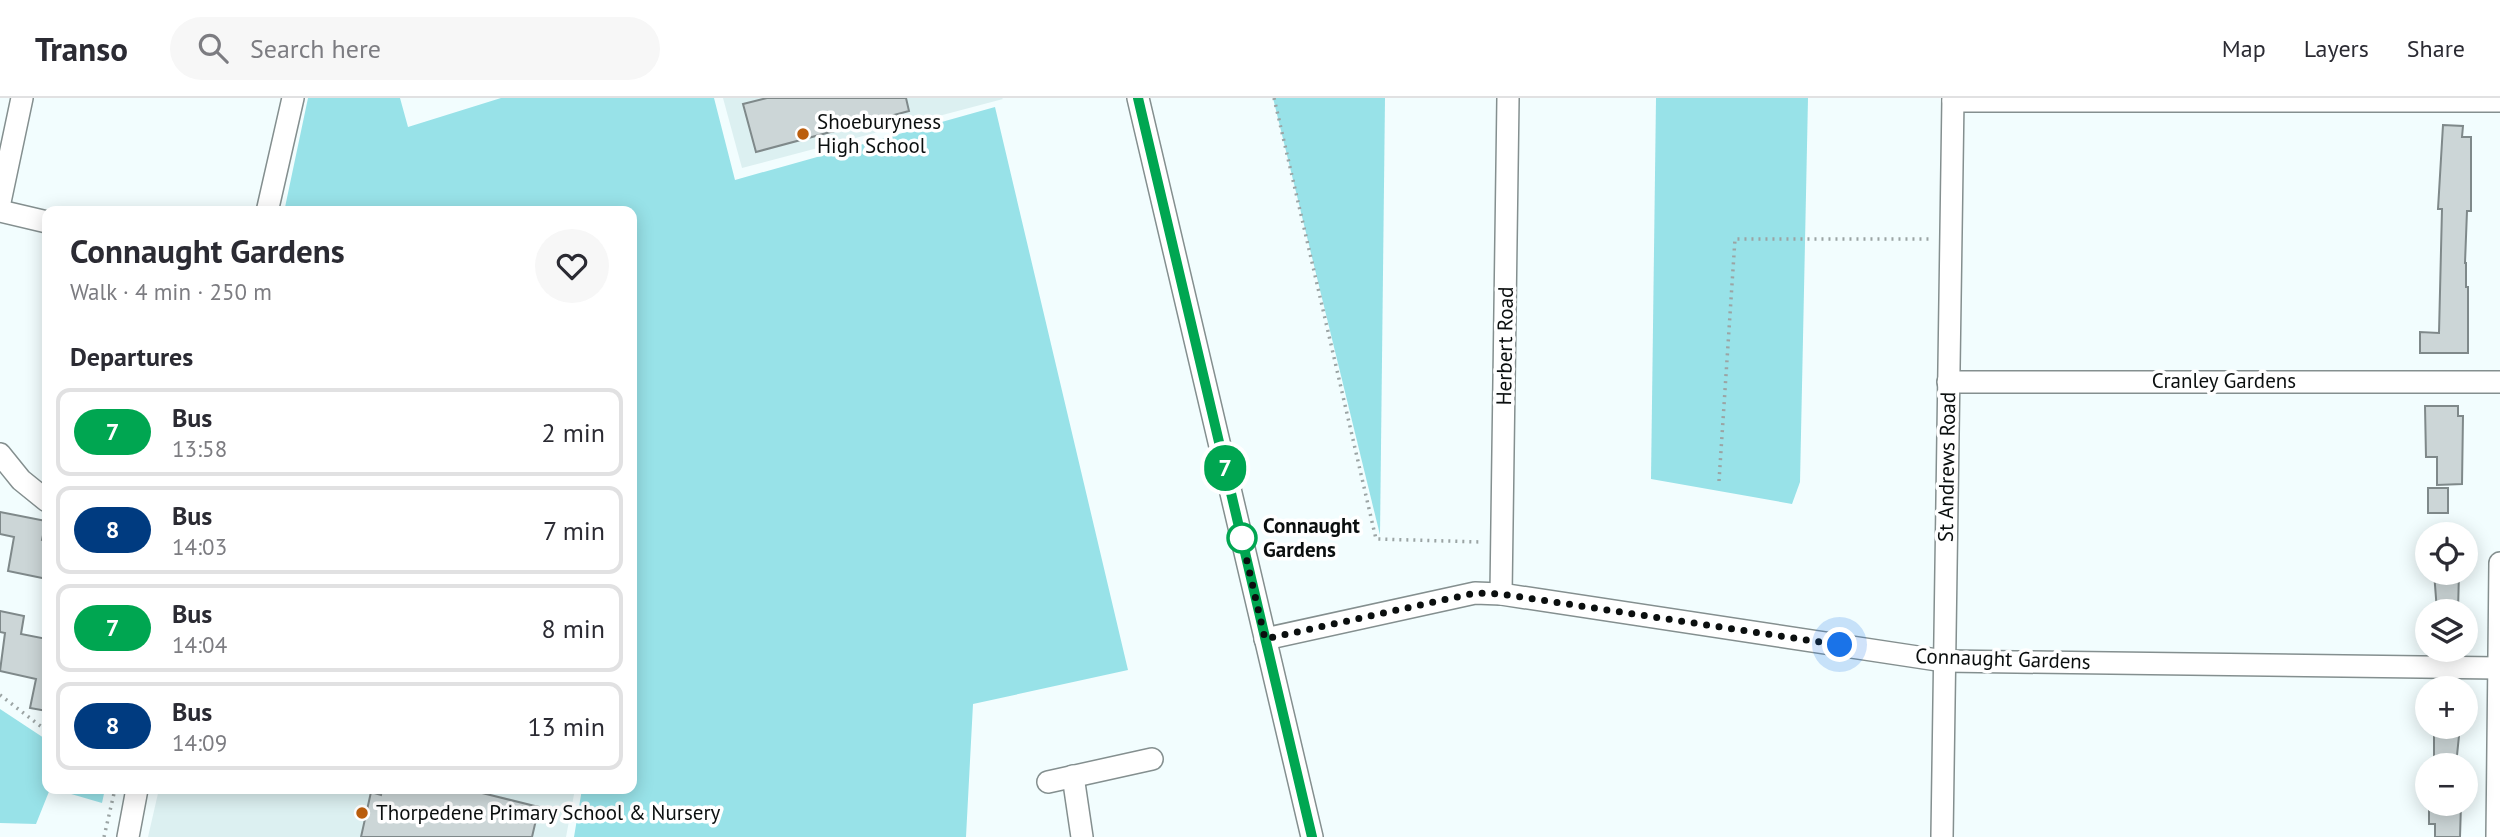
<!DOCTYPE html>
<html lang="en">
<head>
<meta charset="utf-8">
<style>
	:root { --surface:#fff; --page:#f7f7f7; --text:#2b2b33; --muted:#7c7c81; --line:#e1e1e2 }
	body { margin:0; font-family:"PT Sans",sans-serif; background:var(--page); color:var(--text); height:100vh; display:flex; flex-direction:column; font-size:26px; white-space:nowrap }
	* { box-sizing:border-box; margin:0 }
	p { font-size:23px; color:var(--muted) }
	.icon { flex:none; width:38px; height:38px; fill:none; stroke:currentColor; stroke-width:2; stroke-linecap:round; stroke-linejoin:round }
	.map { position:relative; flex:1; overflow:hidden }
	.drawer { position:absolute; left:42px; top:108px; width:595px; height:588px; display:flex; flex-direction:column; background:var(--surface); border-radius:14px; box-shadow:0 4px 18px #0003 }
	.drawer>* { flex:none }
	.badge { padding:0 14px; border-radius:23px; font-size:24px; line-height:46px }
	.buttons { position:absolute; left:2415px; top:424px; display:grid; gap:14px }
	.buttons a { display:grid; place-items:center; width:63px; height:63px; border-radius:50%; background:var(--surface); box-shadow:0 4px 18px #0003; font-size:35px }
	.you { position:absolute; width:35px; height:35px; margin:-18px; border:5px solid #fff; border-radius:50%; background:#1a73e8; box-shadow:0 0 0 10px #1a73e833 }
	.map>.badge { position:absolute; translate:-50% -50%; box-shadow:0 0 0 4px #fff }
	h2 { padding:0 28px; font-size:26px; line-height:63px }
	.round { display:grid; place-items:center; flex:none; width:74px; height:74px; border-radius:37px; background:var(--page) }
	.headline { display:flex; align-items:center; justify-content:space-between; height:119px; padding:0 28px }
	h1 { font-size:33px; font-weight:700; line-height:52px }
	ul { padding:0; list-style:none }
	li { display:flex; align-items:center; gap:21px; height:88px; margin:0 14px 10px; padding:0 14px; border:4px solid var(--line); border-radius:14px }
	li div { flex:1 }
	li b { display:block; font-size:26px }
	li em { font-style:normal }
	li .badge { min-width:77px; font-weight:700; text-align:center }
	header { display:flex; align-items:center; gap:42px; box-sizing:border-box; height:98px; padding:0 35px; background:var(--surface); border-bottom:2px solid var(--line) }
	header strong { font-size:33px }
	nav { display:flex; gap:38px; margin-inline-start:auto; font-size:24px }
	.search { width:490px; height:63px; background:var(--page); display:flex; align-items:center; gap:18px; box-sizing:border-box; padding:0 24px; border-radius:38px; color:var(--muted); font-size:26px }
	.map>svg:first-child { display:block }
	.built { fill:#dcf0f1 }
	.green { fill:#98e2e8 }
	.building { fill:#ccd6d7; stroke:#7f898a; stroke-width:2 }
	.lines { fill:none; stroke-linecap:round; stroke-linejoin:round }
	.minor-casing { stroke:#848f8f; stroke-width:24 }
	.path { stroke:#9ba4a4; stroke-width:3.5; stroke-dasharray:2 5; stroke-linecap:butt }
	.minor { stroke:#fff; stroke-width:21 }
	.line-casing { stroke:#fff; stroke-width:16 }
	.line { stroke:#00a651; stroke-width:10 }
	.walk { stroke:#0b0f0f; stroke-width:7; stroke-dasharray:0 12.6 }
	.poi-dot { fill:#bb5e0d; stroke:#fff; stroke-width:2.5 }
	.stop-dot { fill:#fff; stroke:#00a651; stroke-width:3.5 }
	.labels { text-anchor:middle; stroke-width:7; stroke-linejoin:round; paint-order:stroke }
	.poi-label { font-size:21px; fill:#0b0f0f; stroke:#fff; text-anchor:start }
	.street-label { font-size:21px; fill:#0b0f0f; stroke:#fff }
	.stop-label { font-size:21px; font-weight:bold; fill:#0b0f0f; stroke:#fff; text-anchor:start }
</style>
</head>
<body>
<header>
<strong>Transo</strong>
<div class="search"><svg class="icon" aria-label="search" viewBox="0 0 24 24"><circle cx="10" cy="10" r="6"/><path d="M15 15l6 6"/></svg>Search here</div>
<nav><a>Map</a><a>Layers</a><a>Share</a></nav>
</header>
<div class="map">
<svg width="2500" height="739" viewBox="0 0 2500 739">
	<rect width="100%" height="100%" fill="#f2fdfe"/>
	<g class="built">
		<polygon points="723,0 1002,0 1003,1 742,70"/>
		<polygon points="159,691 575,691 566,739 148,739"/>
	</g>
	<g class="green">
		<polygon points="308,0 400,0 408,29 501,0 714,0 735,82 995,9 1128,572 973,606 966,739 574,739 582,691 632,691 632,114 284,114"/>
		<polygon points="1273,0 1385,0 1380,437"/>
		<polygon points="1656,0 1808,0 1800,384 1792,406 1651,381"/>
		<polygon points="0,611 47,642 47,691 50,691 36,726 0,725"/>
		<polygon points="54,691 105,691 102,705"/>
	</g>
	<g class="building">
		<polygon points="767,0 906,0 909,13 756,54 743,6"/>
		<polygon points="2443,27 2463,28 2462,39 2471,39 2471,113 2467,113 2465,165 2466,165 2466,189 2468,189 2468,255 2420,255 2420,234 2439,235 2442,111 2438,111"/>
		<polygon points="2425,308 2458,308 2458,318 2463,318 2462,386 2437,387 2437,359 2426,359"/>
		<rect x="2428" y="390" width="20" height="25"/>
		<polygon points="0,414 46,423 42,442 47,443 47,481 8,473 14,439 0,436"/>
		<polygon points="2434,474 2459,474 2458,513 2437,513"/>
		<polygon points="0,513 24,518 21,536 47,541 47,613 30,610 36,581 0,573 5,535 0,534"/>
		<polygon points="2434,628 2460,628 2456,667 2434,667"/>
		<polygon points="382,691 466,691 539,709 532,739 361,739 371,694 381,697"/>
		<polygon points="2461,706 2460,739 2435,739 2435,726 2429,726 2429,707"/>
	</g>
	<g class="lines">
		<g class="minor-casing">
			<g id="minor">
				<polyline points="1138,0 1312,739"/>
				<polyline points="1953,3 2500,3"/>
				<polyline points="0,104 22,0"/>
				<polyline points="0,113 47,124"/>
				<polyline points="267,114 293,0"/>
				<polyline points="1948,284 2500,284"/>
				<polyline points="0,356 21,382 47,403"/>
				<polyline points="1501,496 1508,0"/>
				<polyline points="1265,541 1475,495 1501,496 1944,563 2498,570"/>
				<polyline points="1073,678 1082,739"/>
				<polyline points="1048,684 1152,661"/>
				<polyline points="128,739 137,691"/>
				<polyline points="1942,739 1953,0"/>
				<polyline points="2497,739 2500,465"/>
			</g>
		</g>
		<g class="path">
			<polyline points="1274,0 1376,441 1482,444"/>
			<polyline points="1719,383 1735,141 1931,141"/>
			<polyline points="0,597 47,633"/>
			<polyline points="104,739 115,691"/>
		</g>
		<use href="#minor" class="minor"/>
	</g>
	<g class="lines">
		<g class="line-casing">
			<polyline id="line" points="1138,0 1312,739"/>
		</g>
		<use href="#line" class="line"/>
		<polyline class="walk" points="1242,440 1240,433 1265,541 1475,495 1501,496 1840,547"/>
	</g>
	<g class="poi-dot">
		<circle cx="803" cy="36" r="7"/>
		<circle cx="362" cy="715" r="7"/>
	</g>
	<circle class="stop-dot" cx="1242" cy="440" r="14"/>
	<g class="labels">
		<g class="poi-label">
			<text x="817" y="31">Shoeburyness<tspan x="817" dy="24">High School</tspan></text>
			<text x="376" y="722">Thorpedene Primary School &amp; Nursery</text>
		</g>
		<g class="street-label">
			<text transform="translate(1505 248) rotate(-89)" y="7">Herbert Road</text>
			<text x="2224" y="290">Cranley Gardens</text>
			<text transform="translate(1947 369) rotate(-89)" y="7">St Andrews Road</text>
			<text transform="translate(2003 561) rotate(2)" y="7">Connaught Gardens</text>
		</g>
		<g class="stop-label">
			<text x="1263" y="435">Connaught<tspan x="1263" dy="24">Gardens</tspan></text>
		</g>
	</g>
</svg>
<div class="buttons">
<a><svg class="icon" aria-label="locate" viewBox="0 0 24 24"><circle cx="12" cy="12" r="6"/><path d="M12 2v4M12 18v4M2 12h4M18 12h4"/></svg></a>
<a><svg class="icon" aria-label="layers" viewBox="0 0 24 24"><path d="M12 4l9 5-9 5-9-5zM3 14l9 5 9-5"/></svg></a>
<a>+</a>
<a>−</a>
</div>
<div class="you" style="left:1840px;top:547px"></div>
<b class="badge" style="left:1225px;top:370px;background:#00a651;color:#fff">7</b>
<section class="drawer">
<div class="headline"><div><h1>Connaught Gardens</h1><p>Walk · 4 min · 250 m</p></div><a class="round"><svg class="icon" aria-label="heart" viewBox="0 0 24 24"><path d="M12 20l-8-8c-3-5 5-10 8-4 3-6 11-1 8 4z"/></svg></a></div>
<h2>Departures</h2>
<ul>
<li><span class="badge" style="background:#00a651;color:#fff">7</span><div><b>Bus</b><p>13:58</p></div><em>2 min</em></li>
<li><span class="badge" style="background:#003b80;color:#fff">8</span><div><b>Bus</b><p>14:03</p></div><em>7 min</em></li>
<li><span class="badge" style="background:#00a651;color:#fff">7</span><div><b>Bus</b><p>14:04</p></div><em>8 min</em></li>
<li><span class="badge" style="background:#003b80;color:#fff">8</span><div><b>Bus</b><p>14:09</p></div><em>13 min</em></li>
</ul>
</section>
</div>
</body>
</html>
